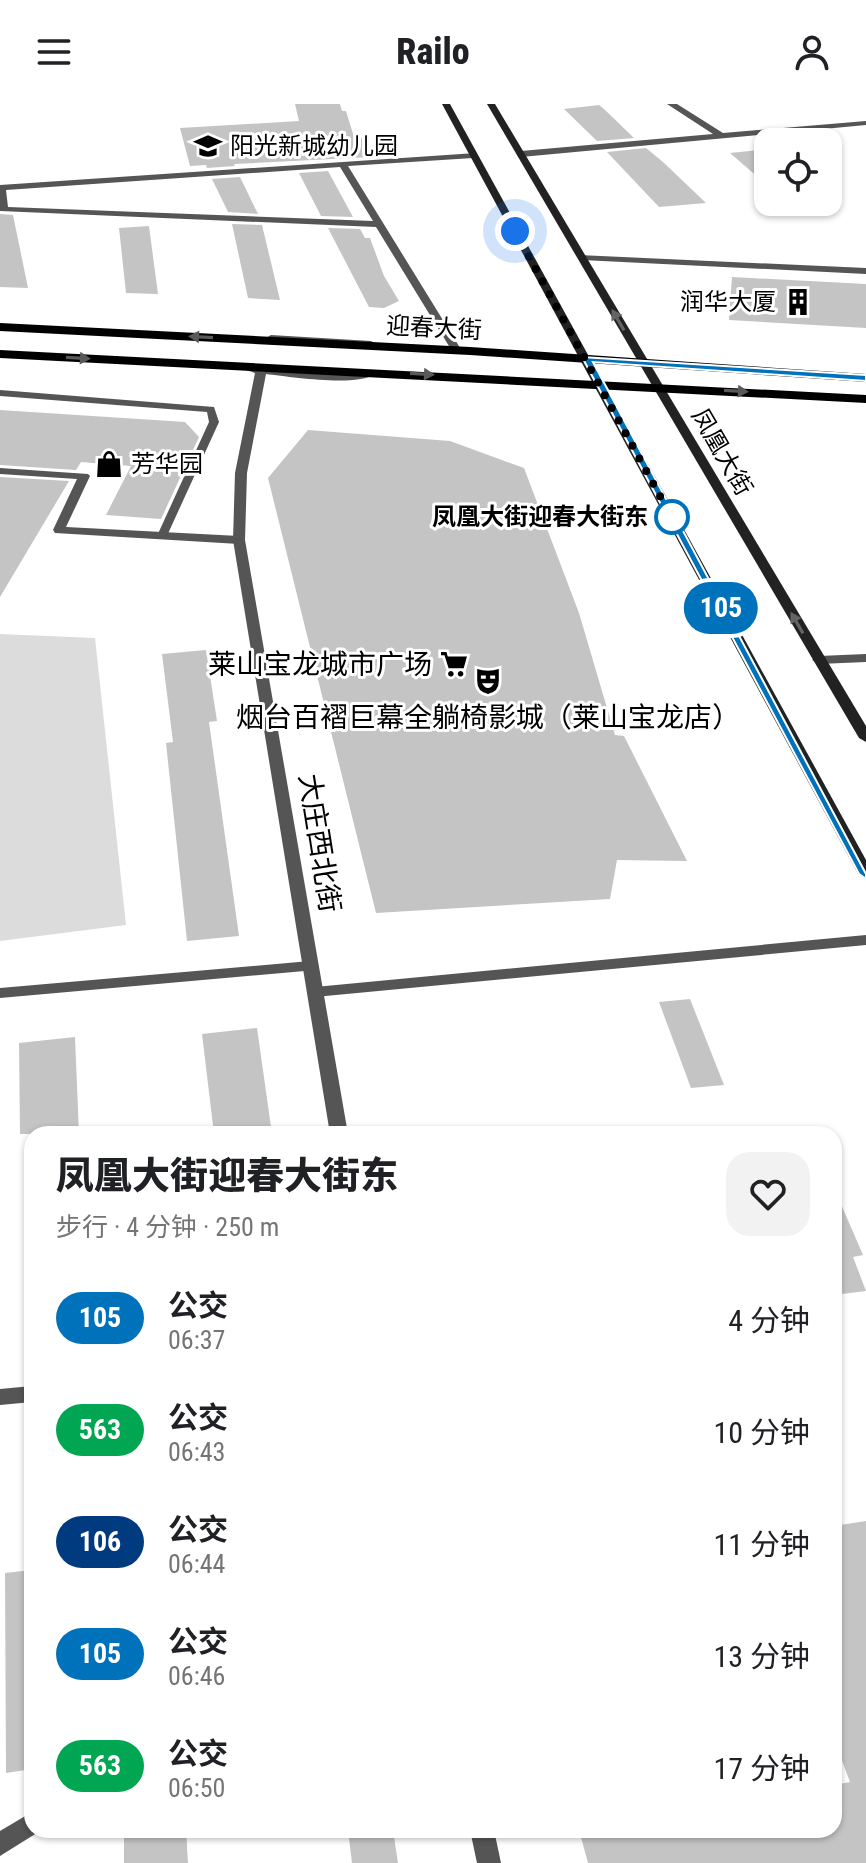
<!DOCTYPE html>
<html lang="zh">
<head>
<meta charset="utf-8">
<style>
	:root { --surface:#fff; --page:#f2f2f2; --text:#202124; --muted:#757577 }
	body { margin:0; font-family:"Roboto Condensed","Noto Sans SC",sans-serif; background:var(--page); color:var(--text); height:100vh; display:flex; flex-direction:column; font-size:30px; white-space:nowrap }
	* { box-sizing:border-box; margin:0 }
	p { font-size:26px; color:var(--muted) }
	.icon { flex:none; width:44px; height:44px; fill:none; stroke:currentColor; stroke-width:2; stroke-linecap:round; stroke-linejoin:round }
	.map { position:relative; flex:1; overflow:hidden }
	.side { position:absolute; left:24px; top:1022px; width:818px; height:712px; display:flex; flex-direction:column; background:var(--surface); border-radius:24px; box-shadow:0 2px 6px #0004 }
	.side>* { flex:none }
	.badge { padding:0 16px; border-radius:26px; font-size:28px; line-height:52px }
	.tools { position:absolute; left:754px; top:24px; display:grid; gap:16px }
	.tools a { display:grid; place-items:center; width:88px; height:88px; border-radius:16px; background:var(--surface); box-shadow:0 2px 6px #0004; font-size:40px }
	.you { position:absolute; width:40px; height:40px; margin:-20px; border:6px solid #fff; border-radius:50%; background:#1a73e8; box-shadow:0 0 0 12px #1a73e833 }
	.map>.badge { position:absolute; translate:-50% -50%; box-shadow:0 0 0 4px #fff }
	.round { display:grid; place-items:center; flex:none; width:84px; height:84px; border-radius:24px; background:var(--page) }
	.summary { display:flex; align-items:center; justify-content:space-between; height:136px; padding:0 32px }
	h1 { font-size:38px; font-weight:800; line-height:60px }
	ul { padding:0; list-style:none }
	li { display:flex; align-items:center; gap:24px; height:112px; padding:0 32px }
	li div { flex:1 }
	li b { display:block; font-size:30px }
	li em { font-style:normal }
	li .badge { min-width:88px; font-weight:700; text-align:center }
	header { display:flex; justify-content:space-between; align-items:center; height:104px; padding:0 32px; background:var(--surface); font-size:36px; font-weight:800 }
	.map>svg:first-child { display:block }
	.green { fill:#dcdcdc }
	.building { fill:#c4c4c4 }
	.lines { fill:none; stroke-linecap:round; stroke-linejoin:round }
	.service { fill:#555; fill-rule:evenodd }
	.minor { fill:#555; fill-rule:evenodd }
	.tertiary { fill:#555; fill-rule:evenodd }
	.secondary { fill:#222; fill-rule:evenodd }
	.primary { fill:#000; fill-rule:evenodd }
	.oneway { fill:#646464 }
	.oneway2 { fill:#595959 }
	.line { fill:#0072bc; stroke:#fff; stroke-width:2 }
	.walk { stroke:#000; stroke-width:8; stroke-dasharray:0 14.4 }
	.stop-dot { fill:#fff; stroke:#0072bc; stroke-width:4 }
	.labels { text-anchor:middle; stroke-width:6; stroke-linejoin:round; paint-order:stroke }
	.far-poi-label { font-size:24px; fill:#000; stroke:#fff; text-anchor:start }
	.far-street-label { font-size:24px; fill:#000; stroke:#fff }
	.far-stop-label { font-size:24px; font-weight:bold; fill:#000; stroke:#fff; text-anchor:end }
	.poi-label { font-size:28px; fill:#000; stroke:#fff; text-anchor:end }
	.street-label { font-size:28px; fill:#000; stroke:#fff }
</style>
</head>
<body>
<header><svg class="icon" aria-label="menu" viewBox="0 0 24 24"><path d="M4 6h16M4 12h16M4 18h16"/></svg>Railo<svg class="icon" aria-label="person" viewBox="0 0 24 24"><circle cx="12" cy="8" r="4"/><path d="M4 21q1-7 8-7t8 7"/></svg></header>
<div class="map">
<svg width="866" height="1759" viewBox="0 0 866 1759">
	<rect width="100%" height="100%" fill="#fff"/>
	<polygon class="green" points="0,530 95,534 126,821 0,837"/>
	<g class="building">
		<polygon points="295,0 340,0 342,7 346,7 354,33 361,33 371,53 234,60 235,62 207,64 206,61 190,62 180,24 299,17"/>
		<polygon points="599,1 604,5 634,34 597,37 564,5"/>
		<polygon points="646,44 663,58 706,99 659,103 607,48"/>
		<polygon points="768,45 768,82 730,49"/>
		<polygon points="328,67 353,113 321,112 299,69"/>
		<polygon points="240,73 258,110 228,108 212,75"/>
		<polygon points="0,110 13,111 28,184 0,183"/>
		<polygon points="232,120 262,121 280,196 248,194"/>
		<polygon points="149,122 158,190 126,189 119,124"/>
		<polygon points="328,124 360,125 365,134 370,134 384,172 399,197 384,204 369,203"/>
		<polygon points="732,173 866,180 866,224 729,216"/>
		<polygon points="0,306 185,318 199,333 161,415 106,411 131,362 81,358 76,366 0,361"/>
		<polygon points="308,326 450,337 524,364 579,509 615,631 624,632 687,757 617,756 610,795 376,809 268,374"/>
		<polygon points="0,373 69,377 0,493"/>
		<polygon points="206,546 217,617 209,618 239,832 187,837 166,639 173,638 162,550"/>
		<polygon points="690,895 724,981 691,984 659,898"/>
		<polygon points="257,924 272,1030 214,1030 202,930"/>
		<polygon points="75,933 79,1030 20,1030 19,939"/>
		<polygon points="834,1084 863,1151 853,1153 866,1187 834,1191"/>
		<polygon points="866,1417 866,1759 588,1759 579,1726 834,1726 834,1681 850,1678 834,1635 834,1422"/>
		<polygon points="32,1466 32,1665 6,1669 5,1469"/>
		<polygon points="124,1726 186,1726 188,1759 124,1759"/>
		<polygon points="348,1726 393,1726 398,1759 352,1759"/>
	</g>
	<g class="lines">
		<polygon class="service" points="0,286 214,303 219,318 166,434 158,434 157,432 209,318 207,308 0,292"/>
		<g class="minor">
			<polygon points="667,0 677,0 723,29 866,17 866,21 521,53 517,50 521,47 713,30"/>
			<path d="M 476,49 L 477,51 L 473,54 L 348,62 L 462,247 L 457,250 L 452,247 L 376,123 L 0,107 L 0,81 ZM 340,63 L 373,117 L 8,103 L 6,86 Z"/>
			<polygon points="579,151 866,164 866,170 582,156 579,155"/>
			<polygon points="0,364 88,370 90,372 66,423 239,432 245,436 239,440 55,429 53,426 77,375 0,370"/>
			<polygon points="866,550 866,558 819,560 812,556 819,552"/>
			<polygon points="866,831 866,841 315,893 307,888 315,883"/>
			<polygon points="310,857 318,862 316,866 0,894 0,884"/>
			<polygon points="32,1282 32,1298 0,1301 0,1285"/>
			<polygon points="32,1708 32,1726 40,1727 0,1752 0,1727"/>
		</g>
		<g class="tertiary">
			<polygon points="271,231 371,237 376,240 371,243 267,236 266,234"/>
			<path d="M 251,263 L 336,270 L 371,267 L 376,270 C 355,283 292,273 266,270 L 247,369 L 245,436 L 348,1030 L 330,1030 L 233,436 L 235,369 L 255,269 L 246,266 Z"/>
			<polygon points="470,1726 494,1726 501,1759 477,1759"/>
		</g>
		<g class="secondary">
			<polygon points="442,0 450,0 866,756 866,775 858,770"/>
			<polygon points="487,0 495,0 866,622 866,638 859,634"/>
		</g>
		<g class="primary">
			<polygon points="0,219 470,243 866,270 866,278 470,251 0,227"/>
			<polygon points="0,246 866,291 866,299 0,254"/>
		</g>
	</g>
	<defs><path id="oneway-solid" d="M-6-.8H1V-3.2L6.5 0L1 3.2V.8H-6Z" transform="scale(2)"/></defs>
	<g class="oneway">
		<use href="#oneway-solid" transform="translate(618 216) rotate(-120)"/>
		<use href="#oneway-solid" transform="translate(797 519) rotate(-120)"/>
	</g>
	<g class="oneway2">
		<use href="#oneway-solid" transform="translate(201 233) rotate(-177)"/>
		<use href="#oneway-solid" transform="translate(78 254) rotate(3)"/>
		<use href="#oneway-solid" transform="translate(422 270) rotate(3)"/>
		<use href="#oneway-solid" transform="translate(736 287) rotate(3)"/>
	</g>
	<polygon class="line" points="582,253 866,271 866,277 593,258 866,770 866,775 859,770"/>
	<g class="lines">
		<polyline class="walk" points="515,127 673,416 672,413"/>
	</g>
	<defs>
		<g id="school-bare" transform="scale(2.16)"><path d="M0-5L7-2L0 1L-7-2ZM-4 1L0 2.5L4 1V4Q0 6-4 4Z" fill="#000" stroke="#fff" stroke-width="2.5" paint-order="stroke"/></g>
		<g id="building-bare" transform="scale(2.16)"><path d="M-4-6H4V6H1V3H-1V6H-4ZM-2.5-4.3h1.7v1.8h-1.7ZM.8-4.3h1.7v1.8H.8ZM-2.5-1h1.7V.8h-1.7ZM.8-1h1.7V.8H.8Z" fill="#000" stroke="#fff" stroke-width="2.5" paint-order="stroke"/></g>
		<g id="shop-bare" transform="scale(2.16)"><path d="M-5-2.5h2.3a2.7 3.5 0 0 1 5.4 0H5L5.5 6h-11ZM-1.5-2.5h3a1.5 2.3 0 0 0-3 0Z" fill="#000" stroke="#fff" stroke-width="2.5" paint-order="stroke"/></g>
		<g id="supermarket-bare" transform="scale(2.16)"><path d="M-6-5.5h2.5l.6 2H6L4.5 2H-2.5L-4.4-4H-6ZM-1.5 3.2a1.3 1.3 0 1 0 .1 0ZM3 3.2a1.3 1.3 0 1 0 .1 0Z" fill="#000" stroke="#fff" stroke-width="2.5" paint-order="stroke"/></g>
		<g id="theatre-bare" transform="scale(2.16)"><path d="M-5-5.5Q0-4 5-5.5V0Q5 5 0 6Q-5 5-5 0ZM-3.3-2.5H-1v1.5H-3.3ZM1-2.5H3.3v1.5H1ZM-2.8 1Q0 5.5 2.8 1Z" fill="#000" stroke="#fff" stroke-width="2.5" paint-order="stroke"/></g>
	</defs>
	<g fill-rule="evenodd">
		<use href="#school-bare" x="208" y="42"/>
		<use href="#building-bare" x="798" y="198"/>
		<use href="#shop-bare" x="109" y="360"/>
		<use href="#supermarket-bare" x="454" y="560"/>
		<use href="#theatre-bare" x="488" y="577"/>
	</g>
	<circle class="stop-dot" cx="672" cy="413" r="16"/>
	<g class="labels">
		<g class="far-poi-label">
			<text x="230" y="50">阳光新城幼儿园</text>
			<text x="776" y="206" text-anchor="end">润华大厦</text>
			<text x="131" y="368">芳华园</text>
		</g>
		<g class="far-street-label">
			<text transform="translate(434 224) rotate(3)" y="8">迎春大街</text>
			<text transform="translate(722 348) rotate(60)" y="8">凤凰大街</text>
		</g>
		<g class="far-stop-label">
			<text x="648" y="421">凤凰大街迎春大街东</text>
		</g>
		<g class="poi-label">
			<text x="432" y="570">莱山宝龙城市广场</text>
			<text x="488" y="623" text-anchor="middle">烟台百褶巨幕全躺椅影城（莱山宝龙店）</text>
		</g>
		<g class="street-label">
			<text transform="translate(320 739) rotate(81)" y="10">大庄西北街</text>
		</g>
	</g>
</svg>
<div class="tools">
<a><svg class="icon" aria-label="locate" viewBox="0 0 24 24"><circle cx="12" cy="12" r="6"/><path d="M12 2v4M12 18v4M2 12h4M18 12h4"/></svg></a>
</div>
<div class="you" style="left:515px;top:127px"></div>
<b class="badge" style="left:721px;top:504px;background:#0072bc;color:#fff">105</b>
<section class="side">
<div class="summary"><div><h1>凤凰大街迎春大街东</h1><p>步行 · 4 分钟 · 250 m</p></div><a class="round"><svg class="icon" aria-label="heart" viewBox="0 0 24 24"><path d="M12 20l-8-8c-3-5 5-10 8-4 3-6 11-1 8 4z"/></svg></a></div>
<ul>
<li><span class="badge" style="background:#0072bc;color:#fff">105</span><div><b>公交</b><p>06:37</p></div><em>4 分钟</em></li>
<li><span class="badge" style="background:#00a651;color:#fff">563</span><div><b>公交</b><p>06:43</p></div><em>10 分钟</em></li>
<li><span class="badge" style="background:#003b80;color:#fff">106</span><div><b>公交</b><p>06:44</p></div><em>11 分钟</em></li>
<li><span class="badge" style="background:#0072bc;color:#fff">105</span><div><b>公交</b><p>06:46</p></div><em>13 分钟</em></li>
<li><span class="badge" style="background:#00a651;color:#fff">563</span><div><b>公交</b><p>06:50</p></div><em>17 分钟</em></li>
</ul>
</section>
</div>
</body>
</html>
